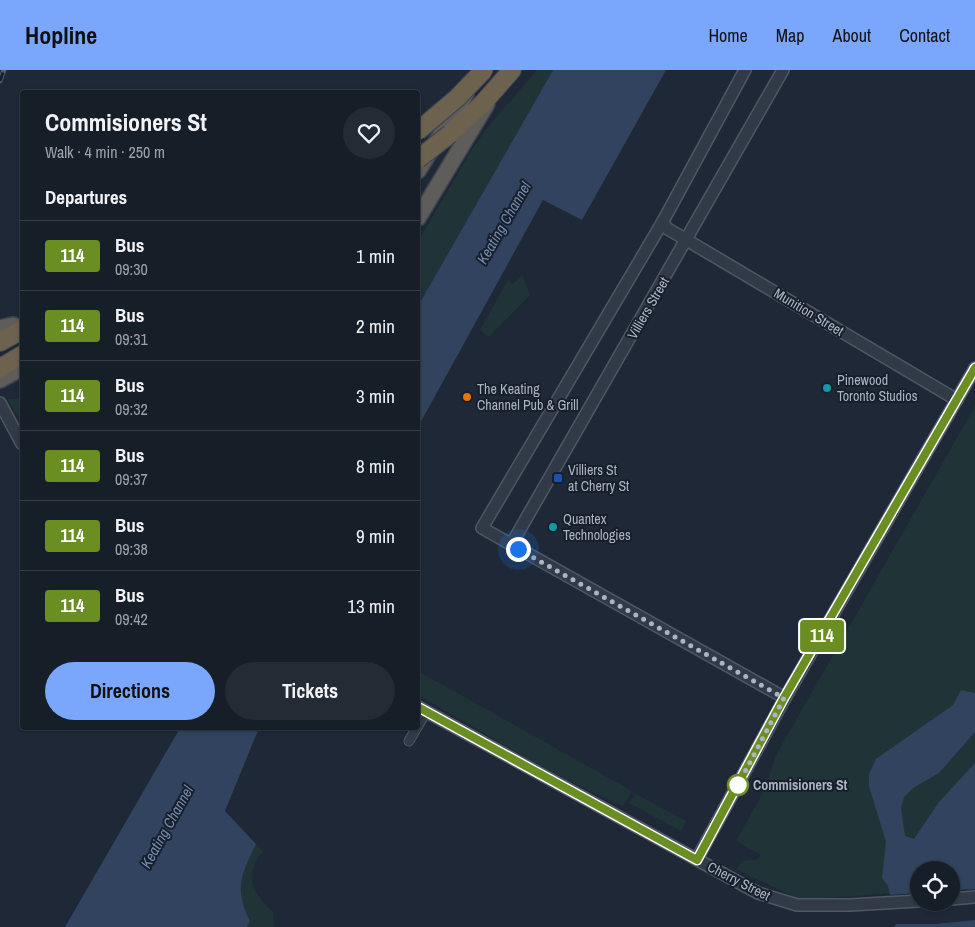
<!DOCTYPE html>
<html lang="en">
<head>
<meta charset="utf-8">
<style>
	:root { --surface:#161e28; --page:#232b34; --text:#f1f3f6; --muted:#9ea2a8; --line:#353c45; --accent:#7aa7fb }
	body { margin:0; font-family:"Archivo Narrow",sans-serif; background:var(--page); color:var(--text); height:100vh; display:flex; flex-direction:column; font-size:19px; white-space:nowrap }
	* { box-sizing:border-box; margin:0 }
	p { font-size:16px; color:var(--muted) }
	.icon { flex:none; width:28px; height:28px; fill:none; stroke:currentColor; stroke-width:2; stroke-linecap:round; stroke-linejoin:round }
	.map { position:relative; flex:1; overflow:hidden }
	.drawer { position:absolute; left:20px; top:20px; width:400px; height:640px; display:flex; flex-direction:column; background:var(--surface); border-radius:5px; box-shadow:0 1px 4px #0004,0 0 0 1px var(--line) }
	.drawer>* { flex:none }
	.badge { padding:0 10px; border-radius:4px; font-size:18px; line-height:32px }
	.tools { position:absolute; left:910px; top:791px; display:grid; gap:10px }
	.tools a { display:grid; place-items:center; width:50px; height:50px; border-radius:50%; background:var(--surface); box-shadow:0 1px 4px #0004,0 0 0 1px var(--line); font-size:25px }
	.you { position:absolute; width:25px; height:25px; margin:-12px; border:4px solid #fff; border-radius:50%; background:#1a73e8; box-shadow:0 0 0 8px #1a73e833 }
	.map>.badge { position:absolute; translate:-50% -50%; box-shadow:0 0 0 2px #fff }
	h2 { padding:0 25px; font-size:19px; line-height:45px }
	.round { display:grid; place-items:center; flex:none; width:52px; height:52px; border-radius:26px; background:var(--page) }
	.overview { display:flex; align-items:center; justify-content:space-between; height:85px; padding:0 25px }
	h1 { font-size:24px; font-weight:700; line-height:38px }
	.primary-button { display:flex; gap:10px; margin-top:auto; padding:10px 25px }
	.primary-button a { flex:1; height:58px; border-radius:30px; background:var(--accent); color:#111; font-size:20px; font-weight:700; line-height:58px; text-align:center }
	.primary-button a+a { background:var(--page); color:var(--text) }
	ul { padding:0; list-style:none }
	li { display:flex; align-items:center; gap:15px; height:70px; padding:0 25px; border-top:1px solid var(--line) }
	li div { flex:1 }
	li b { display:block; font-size:19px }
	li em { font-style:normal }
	li .badge { min-width:55px; font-weight:700; text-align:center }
	header { display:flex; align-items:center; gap:30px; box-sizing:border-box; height:70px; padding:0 25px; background:var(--accent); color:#111 }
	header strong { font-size:24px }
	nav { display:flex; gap:28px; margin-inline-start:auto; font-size:18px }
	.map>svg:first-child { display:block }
	.green { fill:#203437 }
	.water { fill:#31435e; fill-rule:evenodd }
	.pier { fill:#1e2836 }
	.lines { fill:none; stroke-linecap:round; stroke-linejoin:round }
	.minor-casing { stroke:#4f5765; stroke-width:11 }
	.tertiary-casing { stroke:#4f5765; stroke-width:14 }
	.trunk-casing { stroke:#3c4451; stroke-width:18 }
	.motorway-casing { stroke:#3c4451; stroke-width:20 }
	.minor { stroke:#323a47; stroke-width:9 }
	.tertiary { stroke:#323a47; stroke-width:11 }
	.trunk { stroke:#5e5d5a; stroke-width:15 }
	.motorway { stroke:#6d624e; stroke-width:18 }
	.rail-casing { stroke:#535d6e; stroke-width:5 }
	.rail { stroke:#181f2b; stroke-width:3; stroke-dasharray:9; stroke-linecap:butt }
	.motorway-bridge-casing { stroke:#3c4451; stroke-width:20; stroke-linecap:butt }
	.motorway-bridge { stroke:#6d624e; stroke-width:18 }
	.line-casing { stroke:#fff; stroke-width:11 }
	.line { stroke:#6b8e23; stroke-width:8 }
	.walk { stroke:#abb4c4; stroke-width:5; stroke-dasharray:0 9 }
	.culture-dot { fill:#0f9aa8; stroke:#181f2b; stroke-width:2 }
	.food-dot { fill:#e8710a; stroke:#181f2b; stroke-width:2 }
	.transit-dot { fill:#1a4fb4; stroke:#181f2b; stroke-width:2 }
	.stop-dot { fill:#fff; stroke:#6b8e23; stroke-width:2.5 }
	.labels { text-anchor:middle; stroke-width:4; stroke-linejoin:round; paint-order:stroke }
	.street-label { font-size:14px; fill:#abb4c4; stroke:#181f2b }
	.poi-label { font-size:14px; fill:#abb4c4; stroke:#181f2b; text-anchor:start }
	.stop-label { font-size:14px; font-weight:bold; fill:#abb4c4; stroke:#181f2b; text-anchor:start }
	.water-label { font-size:15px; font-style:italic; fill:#738aae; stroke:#181f2b }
</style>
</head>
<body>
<header>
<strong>Hopline</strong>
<nav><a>Home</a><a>Map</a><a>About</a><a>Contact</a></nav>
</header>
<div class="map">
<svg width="975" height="857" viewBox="0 0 975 857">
	<rect width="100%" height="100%" fill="#1e2836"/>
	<g class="green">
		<polygon points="537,0 553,0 418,236 418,171 471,81 487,58"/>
		<polygon points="522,205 530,225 489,267 480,260 508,210 513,214"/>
		<polygon points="7,329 22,329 22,354"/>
		<polygon points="975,336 975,817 951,800 919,800 919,821 800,830 736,799 743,791 758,789 761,785 736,771 766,717 775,687"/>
		<path d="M 418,601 L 632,721 L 623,736 C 552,706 485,663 418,625 Z"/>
		<polygon points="636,724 686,751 681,761 629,733"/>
		<path d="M 256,774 L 263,781 C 243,806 251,822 273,842 L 274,857 L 247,857 L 250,851 C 234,819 241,805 256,774 Z"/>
	</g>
	<g class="water">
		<polygon points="553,0 666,0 582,150 543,130 418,357 418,236"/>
		<path d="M 961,620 L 975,623 L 975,662 L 939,703 L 913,718 L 904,727 L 901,738 L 905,766 L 914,769 L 939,732 L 975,693 L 975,857 L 894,857 L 896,854 L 888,816 L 882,808 L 886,772 L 869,716 L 869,704 L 876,689 L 953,635 ZM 919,800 L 951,800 L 951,832 L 919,832 Z"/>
		<path d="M 180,658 L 259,658 L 225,741 L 256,774 C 241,805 234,819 250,851 L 247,857 L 65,857 Z"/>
	</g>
	<polygon class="pier" points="975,819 975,850 935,854 896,854 892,857 894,853 888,825 919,823 919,832 951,832 951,820"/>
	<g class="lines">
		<g class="minor-casing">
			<polyline id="minor" points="409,671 426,642"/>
		</g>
		<g class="tertiary-casing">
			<g id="tertiary">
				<polyline points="745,0 662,153 482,458 785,628"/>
				<polyline points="662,153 668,159 957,330"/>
				<polyline points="0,333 22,374"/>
				<polyline points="511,475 783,0"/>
				<polyline points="418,637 758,823 797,835 850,835 919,831"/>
				<polyline points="697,789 785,628 975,298"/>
				<polyline points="951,829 975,827"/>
			</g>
		</g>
		<g class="trunk-casing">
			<g id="trunk">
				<polyline points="418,101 466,24"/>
				<polyline points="418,148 487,34"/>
				<polyline points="0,258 13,255 22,258"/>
				<polyline points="0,310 22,298"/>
			</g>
		</g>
		<g class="motorway-casing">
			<g id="motorway">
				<polyline points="450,64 483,33 512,0"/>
				<polyline points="0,272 22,260"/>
				<polyline points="0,298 22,285"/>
			</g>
		</g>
		<use href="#minor" class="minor"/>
		<use href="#tertiary" class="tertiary"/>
		<use href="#trunk" class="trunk"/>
		<use href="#motorway" class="motorway"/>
		<g class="rail-casing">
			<polyline id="rail" points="0,11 4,0"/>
		</g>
		<use href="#rail" class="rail"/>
		<g class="motorway-bridge-casing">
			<g id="motorway-bridge">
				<polyline points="418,61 457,28 484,0"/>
				<polyline points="418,89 450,64"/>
			</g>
		</g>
		<use href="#motorway-bridge" class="motorway-bridge"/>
	</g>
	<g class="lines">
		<g class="line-casing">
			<polyline id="line" points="418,637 697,790 784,628 975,298"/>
		</g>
		<use href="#line" class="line"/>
		<polyline class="walk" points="518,479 784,628 738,715"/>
	</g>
	<g class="culture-dot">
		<circle cx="827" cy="318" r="5"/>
		<circle cx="553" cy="457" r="5"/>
	</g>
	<circle class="food-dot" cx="467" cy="327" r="5"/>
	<rect class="transit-dot" x="553" y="403" width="10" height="10" rx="2.5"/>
	<circle class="stop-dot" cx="738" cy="715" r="10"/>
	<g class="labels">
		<g class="street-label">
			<text transform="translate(648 238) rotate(-60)" y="5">Villiers Street</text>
			<text transform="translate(809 242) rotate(31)" y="5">Munition Street</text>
			<text transform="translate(739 811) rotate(27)" y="5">Cherry Street</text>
		</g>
		<g class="poi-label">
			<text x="837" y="315">Pinewood<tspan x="837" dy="16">Toronto Studios</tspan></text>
			<text x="477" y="324">The Keating<tspan x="477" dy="16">Channel Pub &amp; Grill</tspan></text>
			<text x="568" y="405">Villiers St<tspan x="568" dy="16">at Cherry St</tspan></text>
			<text x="563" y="454">Quantex<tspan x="563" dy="16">Technologies</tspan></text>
		</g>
		<g class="stop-label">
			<text x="753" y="720">Commisioners St</text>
		</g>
		<g class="water-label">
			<text transform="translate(504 153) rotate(-60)" y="5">Keating Channel</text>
			<text transform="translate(167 757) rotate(-61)" y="5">Keating Channel</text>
		</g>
	</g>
</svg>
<div class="tools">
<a><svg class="icon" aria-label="locate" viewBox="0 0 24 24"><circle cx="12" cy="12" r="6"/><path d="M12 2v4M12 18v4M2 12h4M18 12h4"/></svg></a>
</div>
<div class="you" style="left:518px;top:479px"></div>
<b class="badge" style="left:822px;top:566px;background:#6b8e23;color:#fff">114</b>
<section class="drawer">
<div class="overview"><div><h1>Commisioners St</h1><p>Walk · 4 min · 250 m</p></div><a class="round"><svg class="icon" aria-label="heart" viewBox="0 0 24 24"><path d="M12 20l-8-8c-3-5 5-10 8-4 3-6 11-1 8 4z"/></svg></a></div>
<h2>Departures</h2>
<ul>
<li><span class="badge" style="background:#6b8e23;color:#fff">114</span><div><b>Bus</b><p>09:30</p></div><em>1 min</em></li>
<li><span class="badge" style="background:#6b8e23;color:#fff">114</span><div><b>Bus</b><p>09:31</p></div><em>2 min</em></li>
<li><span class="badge" style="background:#6b8e23;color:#fff">114</span><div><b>Bus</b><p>09:32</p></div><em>3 min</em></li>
<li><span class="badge" style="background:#6b8e23;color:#fff">114</span><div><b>Bus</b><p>09:37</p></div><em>8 min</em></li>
<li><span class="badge" style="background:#6b8e23;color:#fff">114</span><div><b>Bus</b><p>09:38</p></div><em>9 min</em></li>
<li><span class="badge" style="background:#6b8e23;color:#fff">114</span><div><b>Bus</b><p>09:42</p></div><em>13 min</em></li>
</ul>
<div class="primary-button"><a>Directions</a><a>Tickets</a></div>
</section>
</div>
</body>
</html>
